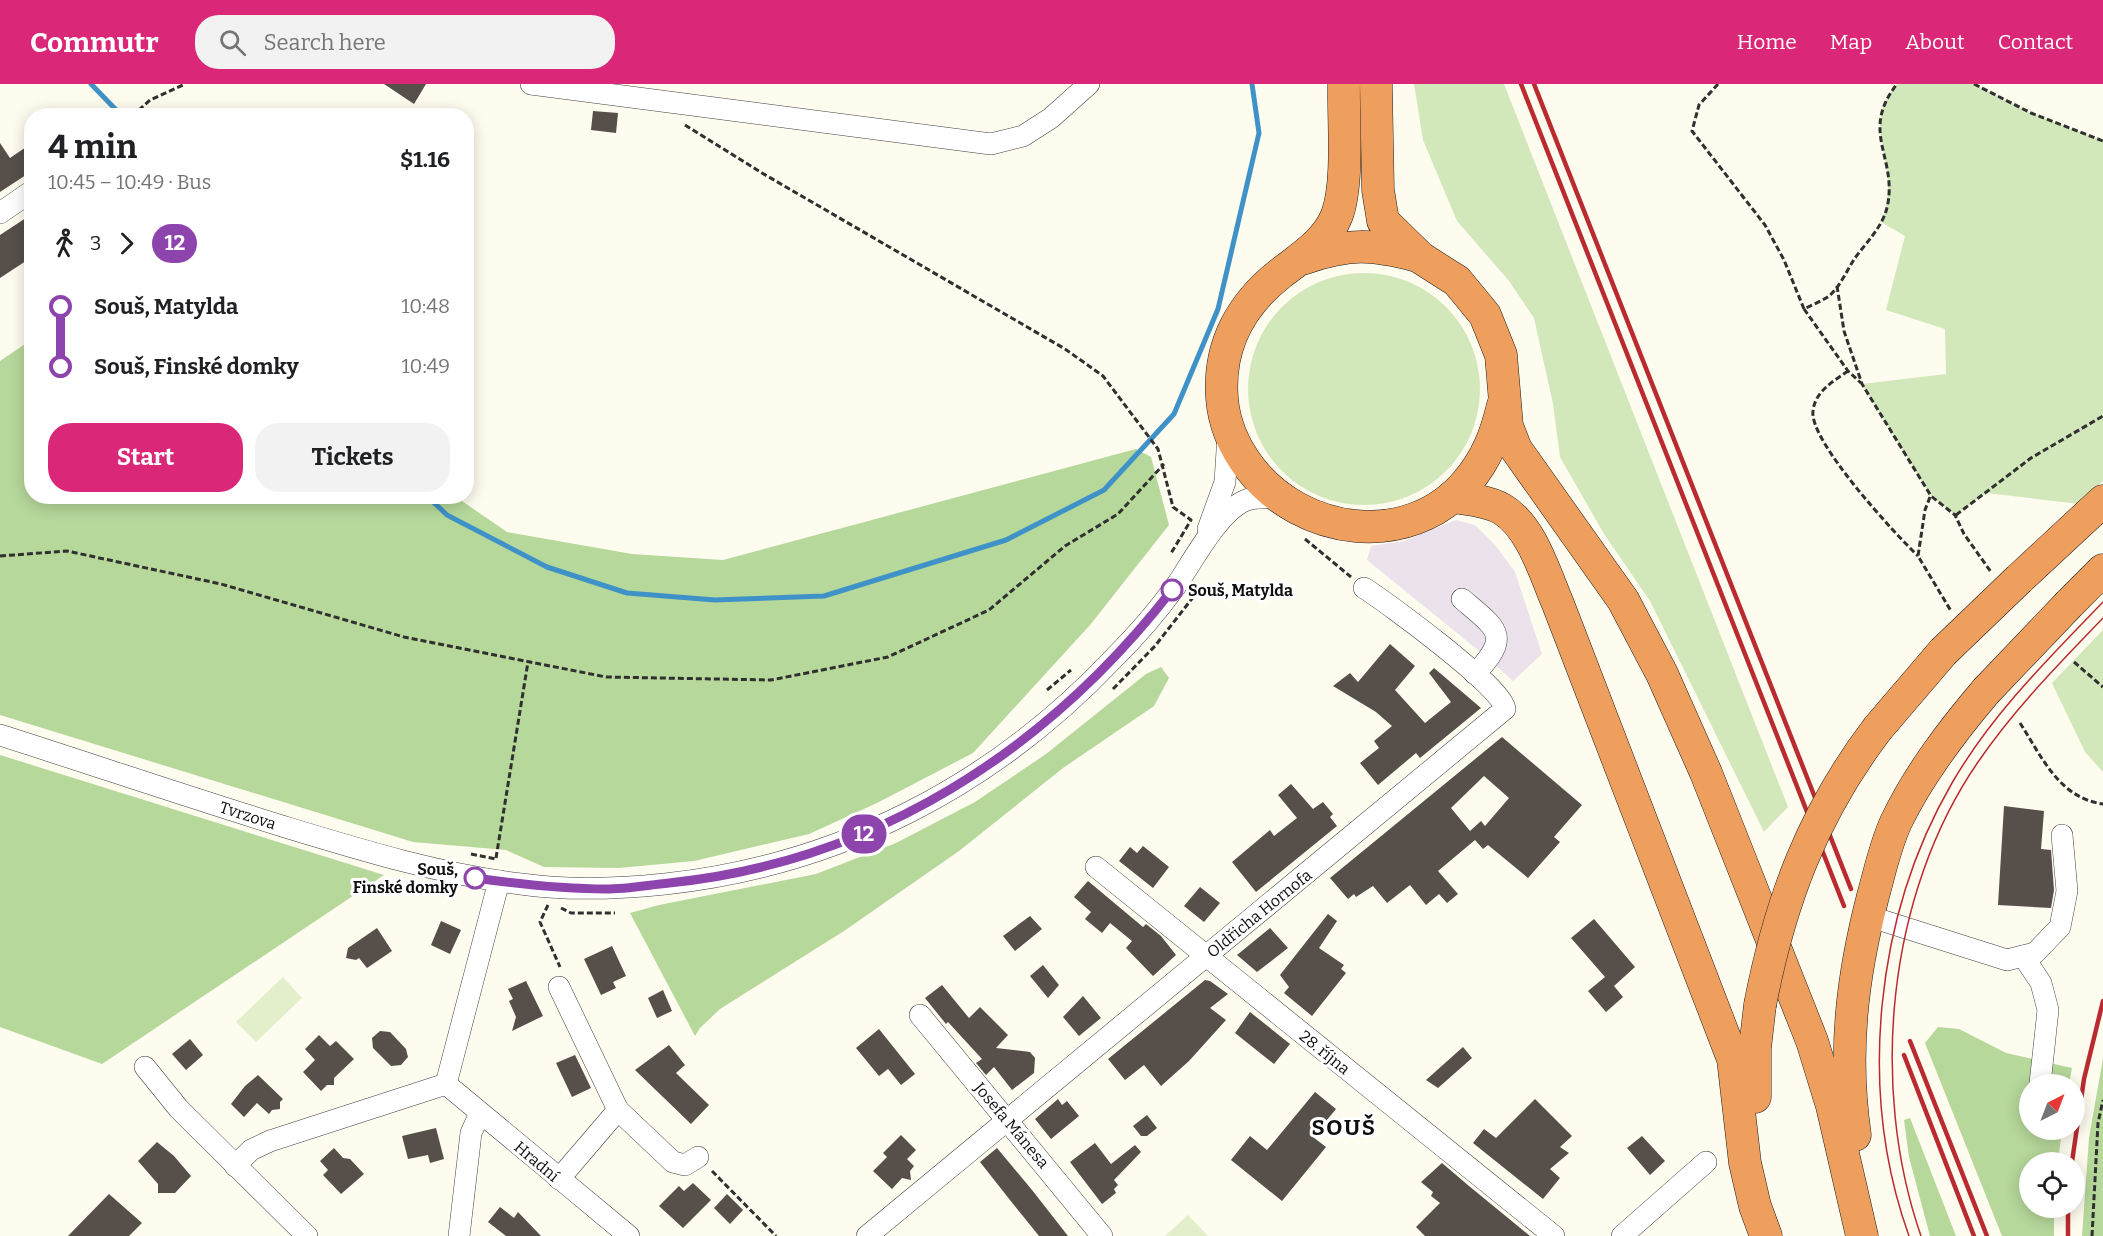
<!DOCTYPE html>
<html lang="en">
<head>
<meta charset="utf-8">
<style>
	:root { --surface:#fff; --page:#f2f2f2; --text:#202124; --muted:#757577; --accent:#db2777 }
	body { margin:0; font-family:Bitter,serif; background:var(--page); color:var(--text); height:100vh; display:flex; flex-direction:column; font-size:22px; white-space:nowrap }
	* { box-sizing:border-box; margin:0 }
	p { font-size:20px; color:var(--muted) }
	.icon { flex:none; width:33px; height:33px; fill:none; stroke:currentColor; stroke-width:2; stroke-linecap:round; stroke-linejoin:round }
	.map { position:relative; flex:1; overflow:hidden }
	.side { position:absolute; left:24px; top:24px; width:450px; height:396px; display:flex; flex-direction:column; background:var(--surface); border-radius:24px; box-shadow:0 3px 15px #0003 }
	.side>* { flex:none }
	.badge { padding:0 12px; border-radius:20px; font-size:21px; line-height:39px }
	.needle { width:39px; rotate:42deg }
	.fabs { position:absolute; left:2019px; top:990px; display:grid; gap:12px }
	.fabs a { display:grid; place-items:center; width:66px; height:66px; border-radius:50%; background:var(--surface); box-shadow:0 3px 15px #0003; font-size:30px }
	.map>.badge { position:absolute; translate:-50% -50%; box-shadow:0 0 0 3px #fff }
	.legs { display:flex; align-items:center; gap:9px; height:66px; padding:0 24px; font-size:20px }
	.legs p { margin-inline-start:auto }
	.overview { display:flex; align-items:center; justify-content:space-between; height:102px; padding:0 24px }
	h1 { font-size:33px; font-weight:700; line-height:45px }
	.button { display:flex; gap:12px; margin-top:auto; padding:12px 24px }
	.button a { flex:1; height:69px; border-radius:24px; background:var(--accent); color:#fff; font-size:24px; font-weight:700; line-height:69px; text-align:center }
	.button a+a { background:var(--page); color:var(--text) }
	ul { padding:0 24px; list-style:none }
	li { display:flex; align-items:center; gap:21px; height:60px; font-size:22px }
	li i { display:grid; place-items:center; width:9px; height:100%; margin:0 8px; background:currentColor }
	li i::after { content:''; width:15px; height:15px; margin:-8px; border:4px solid; border-radius:50%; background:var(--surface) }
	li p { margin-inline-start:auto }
	li:first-child i { background:linear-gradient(#0000 50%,currentColor 0) }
	li:last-child i { background:linear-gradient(currentColor 50%,#0000 0) }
	header { display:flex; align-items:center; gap:36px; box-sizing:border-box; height:84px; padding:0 30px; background:var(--accent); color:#fff }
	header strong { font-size:28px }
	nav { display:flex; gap:33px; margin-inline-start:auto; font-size:21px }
	.search { width:420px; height:54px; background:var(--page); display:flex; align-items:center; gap:15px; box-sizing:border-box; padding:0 21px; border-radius:24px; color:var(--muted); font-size:22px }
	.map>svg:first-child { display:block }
	.industrial { fill:#ebe2ec }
	.green { fill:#d2e8ba }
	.forest { fill:#b6d89a }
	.pitch { fill:#e3efcb }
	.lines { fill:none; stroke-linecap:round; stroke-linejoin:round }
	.stream { stroke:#3f92c8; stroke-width:5 }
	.building { fill:#564f4a; fill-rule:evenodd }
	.minor-casing { stroke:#414141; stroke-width:22 }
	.highway-casing { stroke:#1f1f1f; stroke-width:33 }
	.path { stroke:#303030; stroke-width:3; stroke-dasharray:6 3; stroke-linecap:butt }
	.minor { stroke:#fff; stroke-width:21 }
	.highway { stroke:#ef9f5d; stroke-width:32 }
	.tram { stroke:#b92b31; stroke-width:1.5 }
	.rail { stroke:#b92b31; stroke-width:4.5 }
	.highway-bridge-casing { stroke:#1f1f1f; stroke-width:33; stroke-linecap:butt }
	.highway-bridge { stroke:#ef9f5d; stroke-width:32 }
	.line-1-casing { stroke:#fff; stroke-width:14 }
	.line-1 { stroke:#8e44ad; stroke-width:9 }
	.stop-1-dot { fill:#fff; stroke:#8e44ad; stroke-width:3 }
	.labels { text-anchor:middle; stroke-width:6; stroke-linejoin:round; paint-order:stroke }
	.stop-label { font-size:16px; font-weight:bold; fill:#0e0e0e; stroke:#fff; text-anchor:start }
	.street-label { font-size:16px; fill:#0e0e0e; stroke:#fff }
	.district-label { font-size:22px; font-weight:bold; letter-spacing:1.5px; fill:#0e0e0e; stroke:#fff }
</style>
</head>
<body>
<header>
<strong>Commutr</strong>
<div class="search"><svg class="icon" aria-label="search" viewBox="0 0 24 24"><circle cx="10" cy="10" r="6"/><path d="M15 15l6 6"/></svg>Search here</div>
<nav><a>Home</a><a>Map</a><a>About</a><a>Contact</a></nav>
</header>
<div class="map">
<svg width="2103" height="1152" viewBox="0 0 2103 1152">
	<rect width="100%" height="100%" fill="#fefbef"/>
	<polygon class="industrial" points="1456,436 1475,441 1496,462 1515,488 1542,570 1513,597 1489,575 1367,476 1371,462 1404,457"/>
	<g class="green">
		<polygon points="1414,0 1504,0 1788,723 1764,748 1650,517 1604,450 1560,373 1553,320 1534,234 1509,197 1457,137 1423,56"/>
		<path d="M 1897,0 L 1974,0 L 2031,29 L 2103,57 L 2103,397 L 2079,420 L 1987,409 L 1955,431 L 1931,412 L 1862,300 L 1946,290 L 1945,245 L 1886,226 L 1905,152 L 1881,138 C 1886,124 1889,112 1888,97 C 1885,57 1868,37 1897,0 Z"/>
		<circle cx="1364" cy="305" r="116"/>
		<polygon points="2103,546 2103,688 2085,668 2052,599"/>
	</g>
	<g class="forest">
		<polygon points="31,256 32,412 456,413 507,448 632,470 723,476 1136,365 1151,373 1169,441 1090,541 973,669 877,719 809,750 694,777 619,784 544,783 506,766 413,758 0,631 0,277"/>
		<polygon points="1161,583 1169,594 1154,622 1063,684 959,767 844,847 720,925 700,944 695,952 630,829 659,821 816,790 896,759 975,718 1046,670 1146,590"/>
		<polygon points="0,671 384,791 102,980 0,943"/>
		<polygon points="1938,943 1959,945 2006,969 2072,984 2069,1000 2030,1000 2030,1046 2062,1046 2058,1078 2030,1078 2030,1124 2054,1124 2054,1152 2002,1152 1925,959"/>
		<polygon points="2103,974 2103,1152 2082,1152 2089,1054"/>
		<polygon points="1910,1034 1956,1152 1930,1152 1909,1073 1904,1036"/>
	</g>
	<g class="pitch">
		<polygon points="283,893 302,914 256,958 236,938"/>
		<polygon points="1188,1131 1208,1152 1165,1152"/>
	</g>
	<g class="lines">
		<g class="stream">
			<polyline points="91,0 122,32"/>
			<polyline points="427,412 447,431 547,483 627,509 715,516 824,512 1006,456 1104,406 1174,330 1218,225 1259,49 1252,0"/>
		</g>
	</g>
	<g class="building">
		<polygon points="384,0 426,0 414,20"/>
		<polygon points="593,27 618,29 616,49 591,46"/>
		<polygon points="0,59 10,74 32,59 32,87 0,108"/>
		<polygon points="32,130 32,173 0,194 0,151"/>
		<polygon points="1390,560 1415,582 1395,606 1425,639 1451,618 1429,589 1434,584 1481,624 1420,674 1416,669 1378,701 1360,679 1379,664 1374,657 1392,642 1376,628 1333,602 1350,589 1358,598"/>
		<path d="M 1502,653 L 1582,721 L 1554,753 L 1560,758 L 1528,794 L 1488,761 L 1483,765 L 1475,756 L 1438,787 L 1458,810 L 1447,819 L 1439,810 L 1426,821 L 1410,801 L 1387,819 L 1373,802 L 1356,813 L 1354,810 L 1348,815 L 1330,794 ZM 1484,692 L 1509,714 L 1485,742 L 1481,737 L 1470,747 L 1451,724 Z"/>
		<polygon points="1291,700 1313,725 1323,718 1333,730 1330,733 1337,742 1256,808 1232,778 1270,746 1274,752 1297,734 1278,711"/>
		<polygon points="2004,722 2044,727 2041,765 2051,766 2054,806 2051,824 1998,821"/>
		<polygon points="1143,762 1169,783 1153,804 1119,777 1130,763 1137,769"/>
		<polygon points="1088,797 1143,843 1146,840 1161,852 1176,871 1153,892 1126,864 1132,857 1110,839 1102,849 1085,835 1091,828 1074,813"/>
		<polygon points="1200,803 1220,819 1204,838 1184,822"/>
		<polygon points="1328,830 1337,837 1319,864 1344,881 1341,885 1346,889 1312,932 1284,909 1289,903 1280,891"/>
		<polygon points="1030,832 1042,845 1015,867 1003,852"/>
		<polygon points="1594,835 1635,883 1614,902 1623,913 1606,928 1588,907 1605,893 1571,854"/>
		<polygon points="441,837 461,846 450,870 431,861"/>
		<polygon points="377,844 392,867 367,884 359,874 356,876 346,874 348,864"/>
		<polygon points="1270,844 1288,864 1257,888 1237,871"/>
		<polygon points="612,862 626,892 613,898 616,904 601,911 584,875"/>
		<polygon points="1043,881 1059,901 1048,914 1030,892"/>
		<polygon points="1205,896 1210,897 1228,910 1210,924 1226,936 1189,977 1161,1002 1144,981 1125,996 1108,975"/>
		<polygon points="526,897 543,932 512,947 516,933 509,917 513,915 508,905"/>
		<polygon points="942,901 969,934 980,923 1008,951 996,964 1030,968 1035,974 1034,989 1012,1006 994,983 986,991 976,979 982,975 948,938 946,940 925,914"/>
		<polygon points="663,906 672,927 657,934 648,914"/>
		<polygon points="1083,912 1101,934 1079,952 1063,933"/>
		<polygon points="1250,928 1290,960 1274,980 1235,949"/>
		<polygon points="879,945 915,990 901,1001 888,985 879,992 856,964"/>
		<polygon points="380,947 390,948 406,965 408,973 401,981 391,982 373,964 372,954"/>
		<polygon points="319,951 330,962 336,957 354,975 334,994 334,1001 327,1001 321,1007 303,988 315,976 305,965"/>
		<polygon points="190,955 203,971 186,986 172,970"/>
		<polygon points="669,961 685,981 676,989 709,1021 691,1040 635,986"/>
		<polygon points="1463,963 1472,974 1438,1004 1426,996"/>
		<polygon points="575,971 591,1004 572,1013 556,979"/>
		<polygon points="258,991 283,1015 280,1018 280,1025 272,1026 269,1030 257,1019 244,1033 231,1020 245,1002"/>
		<polygon points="1315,1008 1336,1025 1313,1053 1326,1063 1282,1117 1231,1076 1250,1052 1267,1066"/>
		<polygon points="1058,1015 1062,1021 1067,1017 1079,1032 1051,1055 1035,1035"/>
		<polygon points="1535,1015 1572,1052 1560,1063 1569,1069 1550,1085 1560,1094 1543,1115 1473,1059 1484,1045 1496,1054"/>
		<polygon points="1147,1031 1157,1044 1147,1052 1141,1052 1133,1042"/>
		<polygon points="436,1044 444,1075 430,1079 428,1071 408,1075 402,1052"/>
		<polygon points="901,1051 916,1066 907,1075 914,1082 910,1087 911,1096 902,1094 892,1105 873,1087 887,1073 883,1069"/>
		<polygon points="1642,1052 1665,1077 1650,1091 1627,1064"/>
		<polygon points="157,1058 174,1072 191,1092 175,1109 158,1109 158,1100 138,1077"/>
		<polygon points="1095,1059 1111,1080 1135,1061 1141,1068 1114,1096 1118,1101 1114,1105 1116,1109 1102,1120 1070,1078"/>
		<polygon points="334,1064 343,1074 350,1075 364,1090 341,1110 323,1091 328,1086 320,1077"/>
		<polygon points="997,1064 1032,1106 1068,1152 1039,1152 1010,1116 980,1078"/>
		<polygon points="1442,1079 1469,1102 1530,1152 1425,1152 1416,1143 1440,1119 1431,1112 1433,1108 1421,1098"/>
		<polygon points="693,1099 711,1116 683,1144 659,1122 679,1102 684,1107"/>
		<polygon points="109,1110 142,1139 129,1152 68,1152"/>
		<polygon points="727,1110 743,1126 730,1140 714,1124"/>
		<polygon points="500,1123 514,1134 518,1128 541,1152 506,1152 488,1138"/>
	</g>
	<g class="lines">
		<g class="minor-casing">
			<g id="minor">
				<polyline points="531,0 991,60 1023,52 1051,34 1089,0"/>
				<polyline points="0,129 32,107"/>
				<polyline points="1208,445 1225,398 1228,351"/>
				<path d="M 1462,515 C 1497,545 1512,551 1475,590"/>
				<path d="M 0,651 C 94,681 188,713 282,742 C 361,766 439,790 521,800 C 569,807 617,805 665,800 C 840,781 993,702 1114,574 C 1136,552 1157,528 1175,503 C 1192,479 1216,432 1242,418 C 1253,412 1266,414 1277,414"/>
				<polyline points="1096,783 1554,1152"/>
				<polyline points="1868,832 2007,876 2035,869 2060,843 2067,807 2062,751"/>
				<polyline points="2023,872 2041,899 2048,926 2040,1000"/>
				<polyline points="920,931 1102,1152"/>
				<polyline points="145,983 179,1025 307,1152"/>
				<polyline points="446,1000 499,797"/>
				<polyline points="618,1026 673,1078 685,1081 698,1073"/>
				<polyline points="235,1082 251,1066 270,1057 446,1000 629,1152"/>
				<polyline points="559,1095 618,1026 559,903"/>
				<polyline points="459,1152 471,1049 480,1029"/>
				<path d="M 867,1152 L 1505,625 C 1505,605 1385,517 1364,504"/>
				<polyline points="1622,1152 1706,1078"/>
			</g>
		</g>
		<g class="highway-casing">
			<g id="highway">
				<path d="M 1344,0 C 1343,36 1349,98 1337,131 C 1327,157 1303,172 1281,189 C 1241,220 1218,262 1222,314 C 1224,341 1234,363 1250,384 C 1301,451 1409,467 1467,398 C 1487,375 1496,350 1503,321"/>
				<polyline points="1376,0 1378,106 1383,137 1421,174 1457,197 1485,231 1501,271 1507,342 1516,365 1623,516 1662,590 1706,689 1812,957 1832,1022 1862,1152"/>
				<path d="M 1305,174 C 1350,159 1371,160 1417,172"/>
				<path d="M 1452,413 C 1468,415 1488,417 1502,425 C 1532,443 1545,490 1558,520 L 1733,975 L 1745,1079 L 1755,1122 L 1766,1152"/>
				<polyline points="2019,495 2103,417"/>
				<polyline points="2069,520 2103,486"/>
				<polyline points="1878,644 1943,568"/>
				<polyline points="1755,1013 1755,964 1760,921"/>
				<path d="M 1855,1051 C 1843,968 1852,893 1873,812 C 1880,787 1885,762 1896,738 C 1919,690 1952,647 1986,607"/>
			</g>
		</g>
		<g class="path">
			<path d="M 1718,0 L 1699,21 L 1692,47 L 1765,141 L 1784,176 L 1804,225 C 1812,221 1822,217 1829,212 C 1840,203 1847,186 1855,174 C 1868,156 1884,142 1888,119 C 1896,72 1860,47 1897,0"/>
			<polyline points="1974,0 2031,29 2103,57"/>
			<polyline points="132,32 150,16 185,0"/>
			<polyline points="685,41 762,89 1065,265 1103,292 1158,365 1173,423 1191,436 1170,471"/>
			<polyline points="1837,202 1844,247 1862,300 1931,412 1955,431 1964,450 1991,488"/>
			<polyline points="1804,225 1848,287 1861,299"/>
			<path d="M 1848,287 C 1834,297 1815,307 1813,327 C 1809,357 1895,450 1918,472"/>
			<polyline points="1930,413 1925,426 1918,472 1951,527"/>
			<polyline points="1956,431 2031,374 2103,332"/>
			<polyline points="1305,455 1351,493"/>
			<polyline points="0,472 67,467 221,500 404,553 606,593 771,596 888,573 989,526 1065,462 1118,430 1164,380"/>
			<polyline points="2074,578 2103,603"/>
			<polyline points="1113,605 1155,562 1198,507"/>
			<polyline points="1047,606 1071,586"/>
			<path d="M 2020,639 C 2042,673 2059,714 2103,720"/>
			<polyline points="471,770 496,775"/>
			<polyline points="496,774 528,578"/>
			<polyline points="548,821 540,838 560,883"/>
			<polyline points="561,824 571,829 615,829"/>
			<polyline points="712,1087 776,1152"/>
			<polyline points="2092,1152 2098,1039 2103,1016"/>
		</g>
		<use href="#minor" class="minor"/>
		<use href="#highway" class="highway"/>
		<g class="tram">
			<path d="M 1909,1152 C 1857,1007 1875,832 1952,699 C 1992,630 2049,574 2103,518"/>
			<path d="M 1921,1152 C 1869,1002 1887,810 1978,678 C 2015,624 2058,581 2103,534"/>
		</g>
		<g class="rail">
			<polyline points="1521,0 1844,822"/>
			<polyline points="1534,0 1851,805"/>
			<polyline points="1910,957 1987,1152"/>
			<polyline points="1904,971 1974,1152"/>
			<polyline points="2072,1078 2084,995 2103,917"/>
			<polyline points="2068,1152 2068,1124"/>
		</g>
		<g class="highway-bridge-casing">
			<g id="highway-bridge">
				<polyline points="1943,568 2019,495"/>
				<polyline points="1986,607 2069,520"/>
				<path d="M 1760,921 C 1780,817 1813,729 1878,644"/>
			</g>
		</g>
		<use href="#highway-bridge" class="highway-bridge"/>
	</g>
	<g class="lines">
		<g class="line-1-casing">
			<path id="line-1" d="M 475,794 C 518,800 562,805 606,805 C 627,805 648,801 669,799 C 874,778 1046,668 1172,506"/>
		</g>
		<use href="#line-1" class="line-1"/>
	</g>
	<g class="stop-1-dot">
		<circle cx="1172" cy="506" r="10"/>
		<circle cx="475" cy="794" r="10"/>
	</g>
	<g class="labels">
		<g class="stop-label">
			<text x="1188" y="512">Souš, Matylda</text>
			<text x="458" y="791" text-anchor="end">Souš,<tspan x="458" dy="18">Finské domky</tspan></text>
		</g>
		<g class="street-label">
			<text transform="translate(248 731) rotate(18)" y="6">Tvrzova</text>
			<text transform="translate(1259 829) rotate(-39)" y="6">Oldřicha Hornofa</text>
			<text transform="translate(1325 968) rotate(39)" y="6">28. října</text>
			<text transform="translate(1012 1041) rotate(50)" y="6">Josefa Mánesa</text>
			<text transform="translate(537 1077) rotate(40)" y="6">Hradní</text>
		</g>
		<g class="district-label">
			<text x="1344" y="1051">SOUŠ</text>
		</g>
	</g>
</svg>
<div class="fabs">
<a><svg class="needle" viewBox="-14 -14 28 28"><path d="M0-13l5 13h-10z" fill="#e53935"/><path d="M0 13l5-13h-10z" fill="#757577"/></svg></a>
<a><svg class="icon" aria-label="locate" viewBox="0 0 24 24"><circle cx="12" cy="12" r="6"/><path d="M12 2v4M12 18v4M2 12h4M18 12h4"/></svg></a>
</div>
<b class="badge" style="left:864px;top:750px;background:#8e44ad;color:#fff">12</b>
<section class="side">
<div class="overview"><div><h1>4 min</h1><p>10:45 – 10:49 · Bus</p></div><b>$1.16</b></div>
<div class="legs"><svg class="icon" aria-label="walk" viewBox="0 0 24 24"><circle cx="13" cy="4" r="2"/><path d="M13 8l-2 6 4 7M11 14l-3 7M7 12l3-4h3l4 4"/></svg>3<svg class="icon" aria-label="forward" viewBox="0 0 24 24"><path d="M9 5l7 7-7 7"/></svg><b class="badge" style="background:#8e44ad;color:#fff">12</b></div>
<ul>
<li><i style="color:#8e44ad"></i><b>Souš, Matylda</b><p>10:48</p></li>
<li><i style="color:#8e44ad"></i><b>Souš, Finské domky</b><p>10:49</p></li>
</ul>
<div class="button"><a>Start</a><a>Tickets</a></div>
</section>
</div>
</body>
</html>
